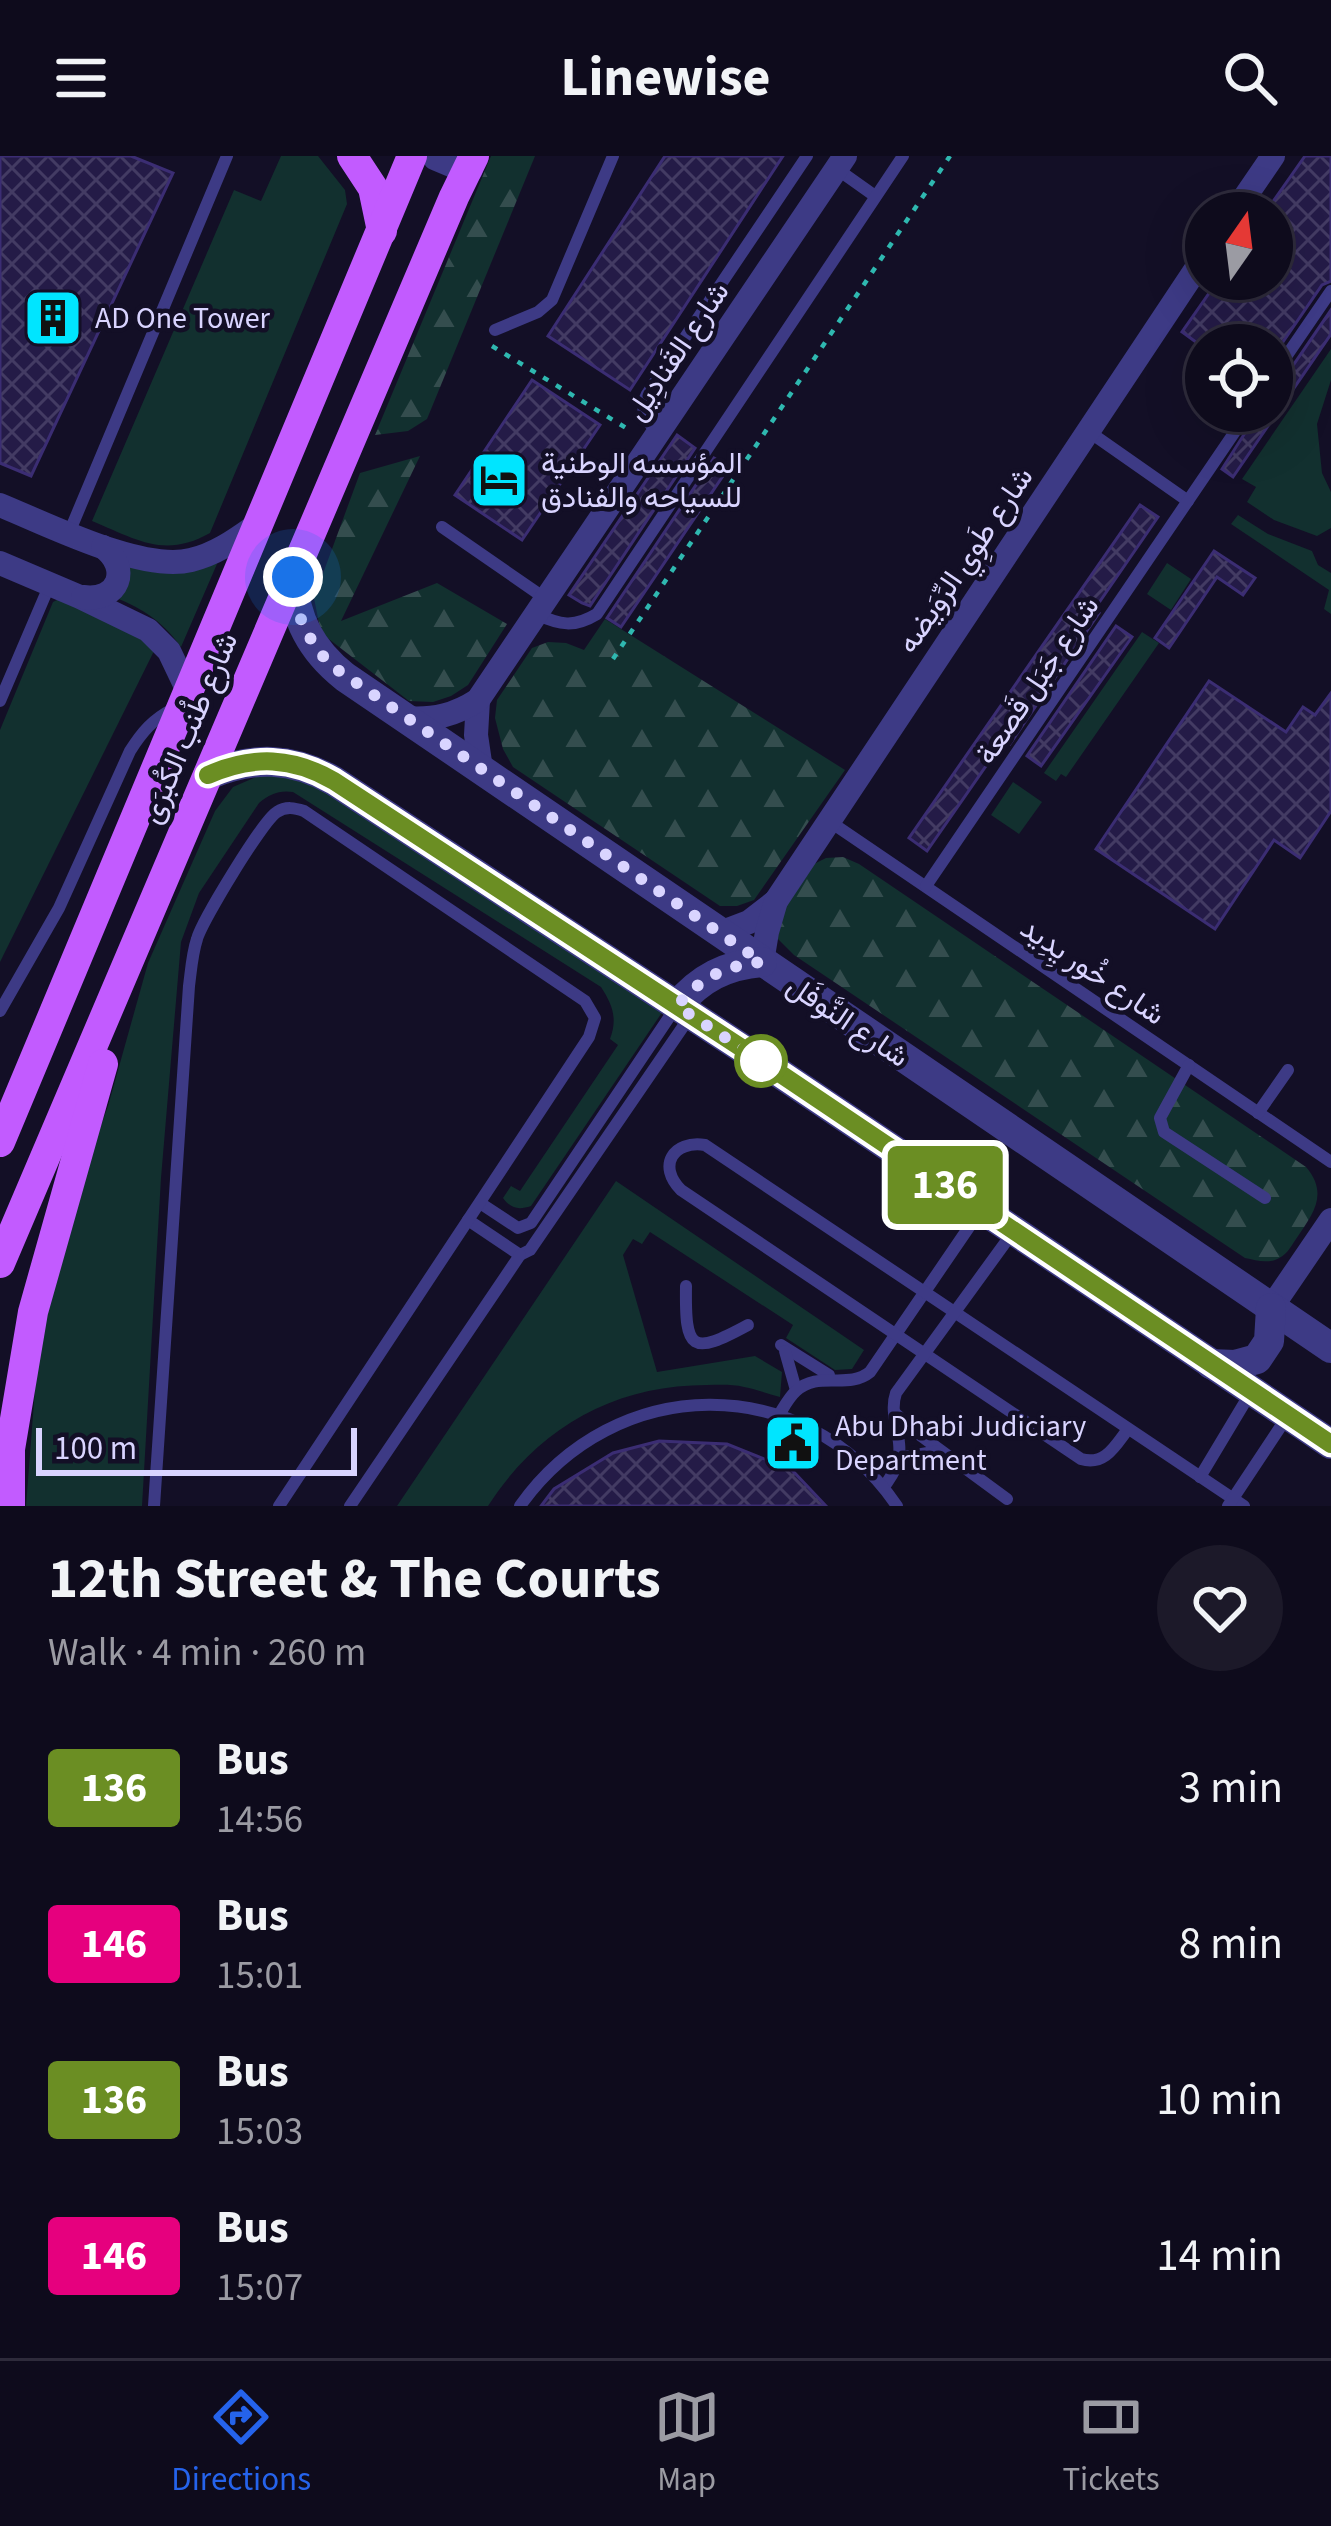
<!DOCTYPE html>
<html lang="en">
<head>
<meta charset="utf-8">
<style>
	:root { --surface:#0e0b1c; --page:#1c1929; --text:#f1f3f6; --muted:#9b9ba3; --line:#2e2b3b; --accent:#2563eb }
	body { margin:0; font-family:"Source Sans 3",Vazirmatn,sans-serif; background:var(--page); color:var(--text); height:100vh; display:flex; flex-direction:column; font-size:45px; white-space:nowrap }
	* { box-sizing:border-box; margin:0 }
	p { font-size:39px; color:var(--muted) }
	.icon { flex:none; width:66px; height:66px; fill:none; stroke:currentColor; stroke-width:2; stroke-linecap:round; stroke-linejoin:round }
	.map { position:relative; height:1350px; overflow:hidden }
	.side { display:flex; flex-direction:column; background:var(--surface); flex:1 }
	.side>* { flex:none }
	.badge { padding:0 24px; border-radius:9px; font-size:42px; line-height:78px }
	.needle { width:78px; rotate:14deg }
	.controls { position:absolute; left:1185px; top:36px; display:grid; gap:24px }
	.controls a { display:grid; place-items:center; width:108px; height:108px; border-radius:50%; background:var(--surface); box-shadow:0 12px 48px #0002,0 0 0 3px var(--line); font-size:60px }
	.scale { position:absolute; left:36px; bottom:30px; width:321px; box-sizing:border-box; padding-left:12px; border:6px solid #d9d4ff; border-top:0; font-size:33px; line-height:42px; white-space:nowrap; color:#d9d4ff; -webkit-text-stroke:9px #130f26; paint-order:stroke }
	.you { position:absolute; width:60px; height:60px; margin:-30px; border:9px solid #fff; border-radius:50%; background:#1a73e8; box-shadow:0 0 0 18px #1a73e833 }
	.map>.badge { position:absolute; translate:-50% -50%; box-shadow:0 0 0 6px #fff }
	.round { display:grid; place-items:center; flex:none; width:126px; height:126px; border-radius:63px; background:var(--page) }
	.overview { display:flex; align-items:center; justify-content:space-between; height:204px; padding:0 48px }
	h1 { font-size:57px; font-weight:700; line-height:90px }
	ul { padding:0; list-style:none }
	li { display:flex; align-items:center; gap:36px; height:156px; padding:0 48px }
	li div { flex:1 }
	li b { display:block; font-size:45px }
	li em { font-style:normal }
	li .badge { min-width:132px; font-weight:700; text-align:center }
	header { display:flex; justify-content:space-between; align-items:center; height:156px; padding:0 48px; background:var(--surface); font-size:54px; font-weight:700 }
	.tab-bar { display:flex; justify-content:space-around; align-items:center; height:168px; border-top:3px solid var(--line); background:var(--surface); font-size:33px; color:var(--muted) }
	.tab-bar a { display:grid; justify-items:center; gap:6px }
	.tab-bar .current { color:var(--accent) }
	.map>svg:first-child { display:block }
	.grass { fill:#12302f }
	.forest { fill:url(#forest-firs) }
	.building { fill:url(#building-cross-hatch); stroke:#3b2d73; stroke-width:3 }
	.lines { fill:none; stroke-linecap:round; stroke-linejoin:round }
	.path { stroke:#2fb8b0; stroke-width:4.5; stroke-dasharray:6 9; stroke-linecap:butt }
	.service { stroke:#3d3a85; stroke-width:12 }
	.minor { stroke:#3d3a85; stroke-width:24 }
	.tertiary { stroke:#3d3a85; stroke-width:30 }
	.primary { stroke:#c25bff; stroke-width:30 }
	.line-casing { stroke:#fff; stroke-width:27 }
	.line { stroke:#6b8e23; stroke-width:18 }
	.walk { stroke:#d9d4ff; stroke-width:12; stroke-dasharray:0 21.6 }
	.stop-dot { fill:#fff; stroke:#6b8e23; stroke-width:6 }
	.labels { text-anchor:middle; stroke-width:9; stroke-linejoin:round; paint-order:stroke }
	.poi-label { font-size:30px; fill:#d9d4ff; stroke:#130f26; text-anchor:start }
	.street-label { font-size:30px; fill:#d9d4ff; stroke:#130f26 }
</style>
</head>
<body>
<header><svg class="icon" aria-label="menu" viewBox="0 0 24 24"><path d="M4 6h16M4 12h16M4 18h16"/></svg>Linewise<svg class="icon" aria-label="search" viewBox="0 0 24 24"><circle cx="10" cy="10" r="6"/><path d="M15 15l6 6"/></svg></header>
<div class="map">
<svg width="1331" height="1350" viewBox="0 0 1331 1350">
	<defs>
		<pattern id="forest-firs" width="22" height="20" patternUnits="userSpaceOnUse" patternTransform="scale(3)"><rect width="22" height="20" fill="#12302f"/><path d="M5 1l3.5 6h-7zM16 11l3.5 6h-7z" fill="#344d4e"/></pattern>
		<pattern id="building-cross-hatch" width="8" height="8" patternUnits="userSpaceOnUse" patternTransform="scale(3)"><rect width="8" height="8" fill="#241b47"/><path d="M0 0l8 8M0 8l8-8" fill="none" stroke="#433b63"/></pattern>
	</defs>
	<rect width="100%" height="100%" fill="#130f26"/>
	<g class="grass">
		<path d="M 281,0 L 318,0 L 345,34 L 347,48 L 210,377 C 164,403 136,383 92,365 L 234,34 L 261,45 Z"/>
		<polygon points="1331,193 1331,224 1317,268 1322,317 1331,336 1331,372 1317,380 1274,364 1247,346 1256,331 1242,323"/>
		<polygon points="1238,359 1268,378 1312,395 1318,409 1331,417 1331,458 1324,453 1329,434 1231,368"/>
		<path d="M 220,401 L 181,491 C 162,464 139,450 108,439 L 127,408 Z"/>
		<polygon points="1167,407 1191,423 1171,454 1147,438"/>
		<polygon points="63,441 119,463 155,493 0,806 0,574 53,446"/>
		<polygon points="1142,476 1159,487 1066,621 1061,618 1056,625 1044,617"/>
		<path d="M 283,616 L 305,622 L 663,855 L 531,1050 C 519,1054 511,1053 503,1042 L 511,1030 L 520,1035 L 618,889 L 610,883 C 618,862 612,848 601,831 L 293,636 C 279,634 270,638 259,647 L 199,737 L 181,786 L 161,1022 L 142,1350 L 26,1350 L 37,1207 L 56,1093 L 108,950 L 148,807 L 215,655 L 233,631 L 256,621 Z"/>
		<polygon points="1013,626 1042,646 1019,678 991,659"/>
		<path d="M 616,1025 L 864,1194 L 852,1213 L 835,1214 L 786,1182 L 793,1169 L 650,1076 L 642,1088 L 633,1083 L 623,1099 L 657,1216 L 755,1200 L 782,1216 L 780,1241 C 768,1238 756,1233 744,1231 C 732,1228 719,1229 707,1229 C 614,1229 538,1272 488,1350 L 397,1350 Z"/>
	</g>
	<g class="forest">
		<polygon points="491,0 535,0 427,263 408,275 375,279"/>
		<polygon points="420,300 341,465 437,427 507,468 468,529 451,540 433,546 409,545 321,477 314,442 360,317"/>
		<polygon points="605,463 845,614 754,744 737,750 720,750 513,611 503,593 495,562 497,544 532,492 548,486 566,487 584,494"/>
		<path d="M 843,701 L 859,708 L 1306,1011 C 1329,1038 1313,1058 1296,1083 C 1290,1092 1286,1100 1275,1104 C 1265,1107 1255,1104 1245,1102 L 794,799 L 778,783 L 779,759 L 812,709 L 826,702 Z"/>
	</g>
	<g class="building">
		<polygon points="0,0 131,0 173,17 31,320 0,307"/>
		<polygon points="665,0 783,0 630,234 548,180"/>
		<polygon points="1305,0 1331,0 1331,125 1322,129 1272,202 1272,189 1200,189 1182,176 1219,123 1272,123 1272,47"/>
		<polygon points="1331,154 1331,178 1233,321 1222,313 1259,255 1272,255 1272,231 1281,227"/>
		<polygon points="532,224 600,269 522,384 455,339"/>
		<polygon points="677,279 695,292 590,450 582,447 569,439"/>
		<polygon points="714,302 729,311 621,471 607,462"/>
		<polygon points="1140,349 1158,361 1094,454 1099,457 1010,588 1004,584 927,695 909,682"/>
		<polygon points="1214,395 1255,422 1243,439 1217,421 1169,492 1155,482"/>
		<polygon points="1116,470 1132,481 1041,610 1027,600"/>
		<polygon points="1209,525 1286,576 1303,551 1315,559 1331,537 1331,655 1300,702 1274,684 1215,773 1096,693"/>
		<polygon points="659,1285 727,1288 792,1314 826,1350 541,1350 554,1333 613,1297"/>
	</g>
	<g class="lines">
		<g class="path">
			<polyline points="492,190 631,275"/>
			<polyline points="613,503 950,0"/>
		</g>
		<g class="service">
			<polyline points="837,13 875,40"/>
			<polyline points="495,174 538,156 552,144 613,0"/>
			<polyline points="1272,221 1331,135"/>
			<polyline points="1088,275 1188,345"/>
			<path d="M 659,276 C 645,266 639,254 647,238 L 807,0"/>
			<polyline points="442,371 546,443"/>
			<polyline points="69,377 227,0"/>
			<path d="M 536,458 C 560,469 574,472 597,458 L 903,0"/>
			<polyline points="0,545 50,428"/>
			<polyline points="829,665 1331,1006"/>
			<polyline points="926,730 1249,255"/>
			<path d="M 0,855 L 59,752 L 130,595 C 142,576 153,563 173,553"/>
			<polyline points="1189,909 1160,962 1164,976 1265,1042"/>
			<polyline points="1258,957 1288,914"/>
			<polyline points="480,1047 518,1072 531,1067 676,851"/>
			<polyline points="468,1064 520,1099 530,1094 691,859"/>
			<path d="M 686,1130 C 685,1195 691,1200 748,1169"/>
			<polyline points="781,1189 829,1219"/>
			<polyline points="785,1195 796,1234"/>
			<polyline points="894,1256 913,1274 1007,1343"/>
			<path d="M 779,1259 C 784,1251 789,1241 796,1235 C 818,1214 848,1234 870,1216 L 980,1055"/>
			<path d="M 1128,1273 C 1115,1290 1105,1310 1081,1303 L 681,1034 C 657,1010 673,984 705,989 L 1244,1350"/>
			<polyline points="899,1302 939,1295"/>
			<polyline points="1200,1321 1251,1236"/>
			<path d="M 884,1331 C 889,1323 896,1315 898,1305 C 904,1281 888,1260 896,1237 L 1013,1076"/>
			<path d="M 154,1350 L 189,830 C 191,815 192,798 197,783 C 202,765 263,664 277,656 C 286,650 295,652 304,655 L 585,845 L 595,862 L 589,881 L 279,1350"/>
			<polyline points="350,1350 520,1099"/>
			<path d="M 520,1350 C 614,1217 804,1213 897,1350"/>
			<polyline points="1228,1350 1287,1261"/>
		</g>
		<g class="minor">
			<polyline points="1234,57 1273,0"/>
			<path d="M 0,349 C 49,369 141,416 191,404 C 217,398 238,382 258,368"/>
			<polyline points="0,407 80,441 148,474 169,495 189,537"/>
			<path d="M 83,441 C 119,446 131,412 103,391"/>
			<polyline points="478,544 476,579 481,613"/>
			<path d="M 406,562 C 434,564 455,559 478,544 L 845,0"/>
			<polyline points="720,777 749,766 776,745"/>
			<polyline points="762,806 767,776 776,745 1206,98"/>
			<polyline points="1271,1152 1331,1064"/>
		</g>
		<g class="tertiary">
			<polyline points="437,0 468,13"/>
			<path d="M 293,421 C 294,463 312,495 345,521 L 1331,1192"/>
			<path d="M 208,619 C 253,600 292,601 334,625 L 760,904 L 1331,1288"/>
			<path d="M 677,850 C 700,822 726,809 762,806"/>
			<polyline points="1211,1208 1235,1209 1257,1203 1269,1185 1271,1152"/>
		</g>
		<g class="primary">
			<polyline points="352,0 373,32 382,75"/>
			<polyline points="0,986 412,0"/>
			<polyline points="0,1107 454,41 474,0"/>
			<polyline points="10,1350 10,1293 33,1156 103,908"/>
		</g>
	</g>
	<g class="lines">
		<g class="line-casing">
			<path id="line" d="M 208,619 C 253,599 293,601 334,625 L 760,904 L 1331,1288"/>
		</g>
		<use href="#line" class="line"/>
		<path class="walk" d="M 293,421 C 294,457 307,484 332,510 L 762,806 C 726,809 700,822 677,850 L 761,905"/>
	</g>
	<defs>
		<g id="building-square" transform="scale(3)"><rect x="-9" y="-9" width="18" height="18" rx="4" fill="#00e5ff" stroke="#130f26"/><path d="M-4-6H4V6H1V3H-1V6H-4ZM-2.5-4.3h1.7v1.8h-1.7ZM.8-4.3h1.7v1.8H.8ZM-2.5-1h1.7V.8h-1.7ZM.8-1h1.7V.8H.8Z" fill="#111"/></g>
		<g id="hotel-square" transform="scale(3)"><rect x="-9" y="-9" width="18" height="18" rx="4" fill="#00e5ff" stroke="#130f26"/><path d="M-6-4.5h1.5V1H6V5H4.5V3h-9V5H-6ZM-4 0a1.8 1.8 0 1 1 3.6 0ZM.5 0V-2.5h3Q6-2.5 6 0Z" fill="#111"/></g>
		<g id="civic-square" transform="scale(3)"><rect x="-9" y="-9" width="18" height="18" rx="4" fill="#00e5ff" stroke="#130f26"/><path d="M-.6-6.5H3V-4.5H.6V-3L4-1V1h2V6H-6V1h2V-1L-.6-3ZM-1.2 2.5V6h2.4V2.5Z" fill="#111"/></g>
	</defs>
	<g fill-rule="evenodd">
		<use href="#building-square" x="53" y="162"/>
		<use href="#hotel-square" x="499" y="324"/>
		<use href="#civic-square" x="793" y="1287"/>
	</g>
	<circle class="stop-dot" cx="761" cy="905" r="24"/>
	<g class="labels">
		<g class="poi-label">
			<text x="95" y="172">AD One Tower</text>
			<text x="541" y="317">المؤسسه الوطنية<tspan x="541" dy="34">للسياحه والفنادق</tspan></text>
			<text x="835" y="1280">Abu Dhabi Judiciary<tspan x="835" dy="34">Department</tspan></text>
		</g>
		<g class="street-label">
			<text transform="translate(677 195) rotate(-56)" y="10">شارع القَنادِيل</text>
			<text transform="translate(965 404) rotate(-56)" y="10">شارع طَوِي الرِّوَيضه</text>
			<text transform="translate(1037 524) rotate(-56)" y="10">شارع جَبَل قَصعة</text>
			<text transform="translate(189 572) rotate(-67)" y="10">شارع طُنب الكُبرَى</text>
			<text transform="translate(1093 815) rotate(34)" y="10">شارع خُور يِدِيد</text>
			<text transform="translate(848 865) rotate(34)" y="10">شارع النَّوفَل</text>
		</g>
	</g>
</svg>
<div class="controls">
<a><svg class="needle" viewBox="-14 -14 28 28"><path d="M0-13l5 13h-10z" fill="#e53935"/><path d="M0 13l5-13h-10z" fill="#9b9ba3"/></svg></a>
<a><svg class="icon" aria-label="locate" viewBox="0 0 24 24"><circle cx="12" cy="12" r="6"/><path d="M12 2v4M12 18v4M2 12h4M18 12h4"/></svg></a>
</div>
<div class="scale">100 m</div>
<div class="you" style="left:293px;top:421px"></div>
<b class="badge" style="left:945px;top:1029px;background:#6b8e23;color:#fff">136</b>
</div>
<section class="side">
<div class="overview"><div><h1>12th Street &amp; The Courts</h1><p>Walk · 4 min · 260 m</p></div><a class="round"><svg class="icon" aria-label="heart" viewBox="0 0 24 24"><path d="M12 20l-8-8c-3-5 5-10 8-4 3-6 11-1 8 4z"/></svg></a></div>
<ul>
<li><span class="badge" style="background:#6b8e23;color:#fff">136</span><div><b>Bus</b><p>14:56</p></div><em>3 min</em></li>
<li><span class="badge" style="background:#e6007e;color:#fff">146</span><div><b>Bus</b><p>15:01</p></div><em>8 min</em></li>
<li><span class="badge" style="background:#6b8e23;color:#fff">136</span><div><b>Bus</b><p>15:03</p></div><em>10 min</em></li>
<li><span class="badge" style="background:#e6007e;color:#fff">146</span><div><b>Bus</b><p>15:07</p></div><em>14 min</em></li>
</ul>
</section>
<nav class="tab-bar">
<a class="current"><svg class="icon" aria-label="directions" viewBox="0 0 24 24"><path d="M12 3l9 9-9 9-9-9zM9 14v-3h6M13 9l2 2-2 2"/></svg>Directions</a>
<a><svg class="icon" aria-label="map" viewBox="0 0 24 24"><path d="M3 6l6-2 6 2 6-2v14l-6 2-6-2-6 2zM9 4v14M15 6v14"/></svg>Map</a>
<a><svg class="icon" aria-label="tickets" viewBox="0 0 24 24"><path d="M3 7h18v10H3zM15 7v10"/></svg>Tickets</a>
</nav>
</body>
</html>
